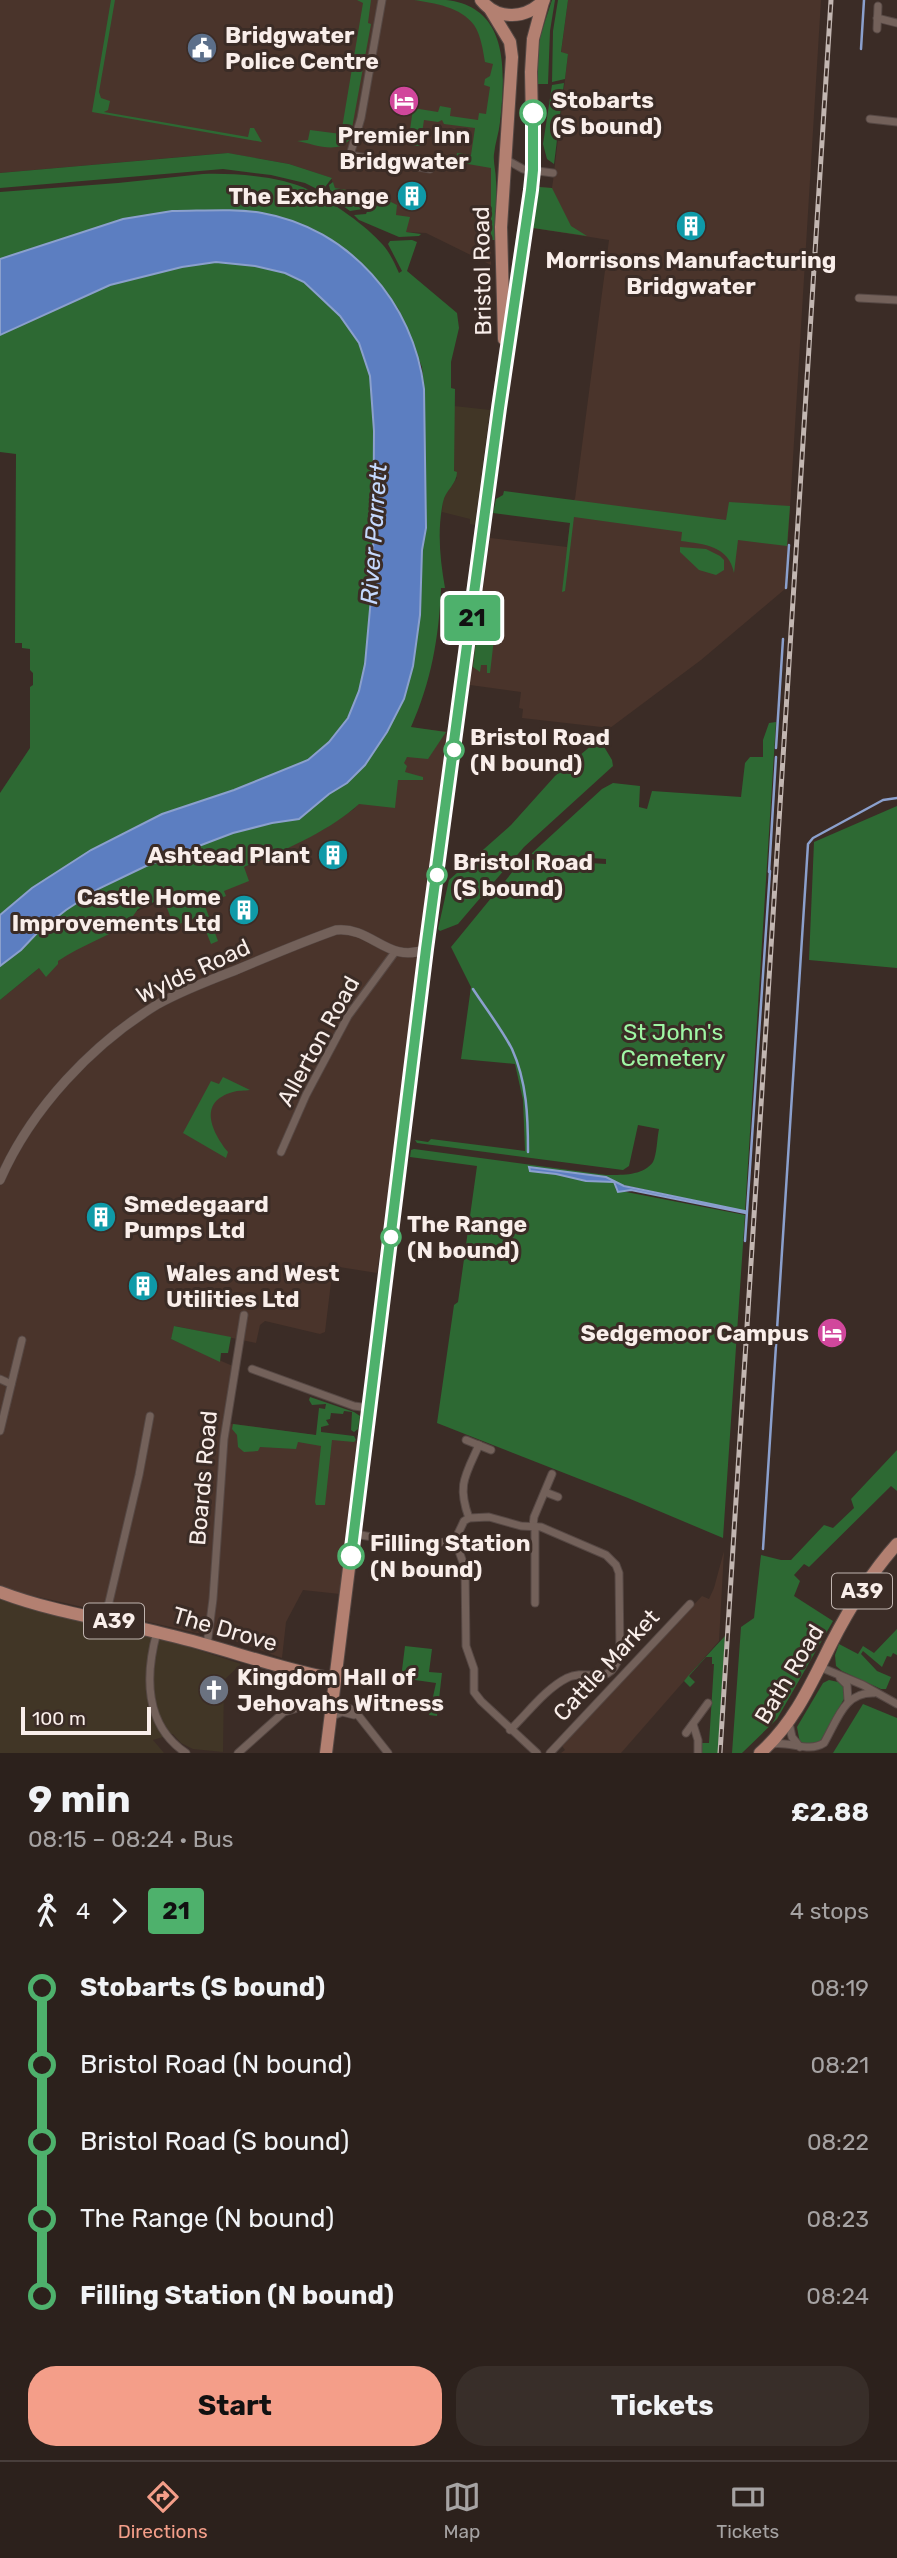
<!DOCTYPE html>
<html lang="en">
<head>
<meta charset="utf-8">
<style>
	:root { --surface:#2c211c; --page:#382e29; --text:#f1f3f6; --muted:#a6a3a3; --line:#483e3b; --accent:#f49e89 }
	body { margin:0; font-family:Rubik,sans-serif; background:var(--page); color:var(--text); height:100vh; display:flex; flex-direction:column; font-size:26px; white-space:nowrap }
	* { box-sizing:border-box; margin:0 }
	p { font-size:23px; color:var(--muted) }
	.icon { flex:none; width:38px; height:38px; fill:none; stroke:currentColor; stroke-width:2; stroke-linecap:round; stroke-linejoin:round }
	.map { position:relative; height:1753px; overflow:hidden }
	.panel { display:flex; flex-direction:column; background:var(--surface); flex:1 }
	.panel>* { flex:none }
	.badge { padding:0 14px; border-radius:5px; font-size:24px; line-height:46px }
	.scale { position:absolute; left:21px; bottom:18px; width:130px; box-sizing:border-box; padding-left:7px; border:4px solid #f9eeea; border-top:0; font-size:19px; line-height:24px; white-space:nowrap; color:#f9eeea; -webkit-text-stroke:5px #3b2c26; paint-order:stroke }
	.map>.badge { position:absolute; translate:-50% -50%; box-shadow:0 0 0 4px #fff }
	.legs { display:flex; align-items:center; gap:10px; height:77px; padding:0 28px; font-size:23px }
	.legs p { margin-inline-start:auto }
	.headline { display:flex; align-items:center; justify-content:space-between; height:119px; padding:0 28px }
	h1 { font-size:38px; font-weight:700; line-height:52px }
	.button { display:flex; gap:14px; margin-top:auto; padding:14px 28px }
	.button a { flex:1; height:80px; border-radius:28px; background:var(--accent); color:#111; font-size:28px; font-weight:700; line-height:80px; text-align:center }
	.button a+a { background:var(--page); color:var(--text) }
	ul { padding:0 28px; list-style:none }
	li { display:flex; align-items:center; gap:24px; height:77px; font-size:26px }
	li i { display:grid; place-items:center; width:10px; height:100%; margin:0 9px; background:currentColor }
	li i::after { content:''; width:18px; height:18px; margin:-9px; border:5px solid; border-radius:50%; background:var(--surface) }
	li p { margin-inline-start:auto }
	li:first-child i { background:linear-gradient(#0000 50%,currentColor 0) }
	li:last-child i { background:linear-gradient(currentColor 50%,#0000 0) }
	.tabs { display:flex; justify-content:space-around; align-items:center; height:98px; border-top:2px solid var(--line); background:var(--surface); font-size:19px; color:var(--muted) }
	.tabs a { display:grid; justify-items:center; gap:4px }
	.tabs .active { color:var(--accent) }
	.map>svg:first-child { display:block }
	.commercial { fill:#413626 }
	.built { fill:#4a342b }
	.green { fill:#2d6933 }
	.water { fill:#5c7ec1; stroke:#8ba0cd; stroke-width:2 }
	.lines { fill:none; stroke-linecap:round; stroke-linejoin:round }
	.stream { stroke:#8ba0cd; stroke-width:2.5 }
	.minor-casing { stroke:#564844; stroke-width:9 }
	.tertiary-casing { stroke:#564844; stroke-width:10 }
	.primary-casing { stroke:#564844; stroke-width:14 }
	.minor { stroke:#73615a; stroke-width:7 }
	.tertiary { stroke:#73615a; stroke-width:9 }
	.primary { stroke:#b38071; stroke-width:12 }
	.rail-casing { stroke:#c2b6b1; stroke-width:5 }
	.rail { stroke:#3b2c26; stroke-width:2.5; stroke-dasharray:8; stroke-linecap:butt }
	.line-1-casing { stroke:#fff; stroke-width:16 }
	.line-1 { stroke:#4eb16c; stroke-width:10 }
	.stop-1-dot { fill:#fff; stroke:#4eb16c; stroke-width:3.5 }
	.labels { text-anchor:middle; stroke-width:6; stroke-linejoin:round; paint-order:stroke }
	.shield { fill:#3b2c26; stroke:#c0b4af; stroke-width:2 }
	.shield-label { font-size:21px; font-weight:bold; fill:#f9eeea }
	.poi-label { font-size:23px; font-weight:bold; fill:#f9eeea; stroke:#3b2c26; text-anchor:start }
	.stop-label { font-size:23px; font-weight:bold; fill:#f9eeea; stroke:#3b2c26; text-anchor:start }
	.street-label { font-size:23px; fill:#f9eeea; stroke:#3b2c26 }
	.park-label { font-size:23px; fill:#9ff7a4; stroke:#3b2c26 }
	.water-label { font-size:24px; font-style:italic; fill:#c5d9fe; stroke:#3b2c26 }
</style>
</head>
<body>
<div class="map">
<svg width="897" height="1753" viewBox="0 0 897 1753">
	<rect width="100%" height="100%" fill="#3b2c26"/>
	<g class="commercial">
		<polygon points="454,406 490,410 475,525 470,524 470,519 442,512 443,498 457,478 454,472"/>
		<polygon points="0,1599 186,1646 241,1664 224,1680 223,1752 193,1749 181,1743 173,1734 153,1740 164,1753 0,1753"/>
	</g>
	<g class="built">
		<polygon points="0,0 440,0 465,11 496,54 491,167 491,265 426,233 405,232 335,188 331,178 289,164 227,153 0,173"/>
		<polygon points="568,0 821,0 785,589 701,660 610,728 522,718 523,709 519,708 521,692 463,684 475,589 483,589 490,538 567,547 573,501 575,499 609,240 533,228 539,187 552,188 553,181 568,54 561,53"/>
		<polygon points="411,728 452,732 377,1273 333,1266 325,1332 320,1334 265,1321 260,1325 256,1343 175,1326 171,1339 235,1367 226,1423 359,1441 340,1594 303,1590 286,1622 282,1658 218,1635 197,1633 8,1590 0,1586 0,1000 39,968 120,918 269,857 326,828 354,809"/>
		<polygon points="724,1551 719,1641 621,1753 561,1753 565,1750 562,1746 702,1596 709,1599 714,1588"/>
	</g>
	<g class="green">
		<polygon points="111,0 115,0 99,92 101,98 110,101 108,110 104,112 248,137 250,128 254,128 262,142 92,112"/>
		<path d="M 357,0 L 371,0 L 368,23 L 371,24 L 350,139 C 338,155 314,144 297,141 L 308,140 L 310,130 L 341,134 L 363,3 Z"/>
		<path d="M 414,0 C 425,0 436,0 446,0 C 511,7 505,75 500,122 C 499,133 495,143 494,154 C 493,163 496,171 496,181 C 497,200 495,220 495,240 L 491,240 L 491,168 L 456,162 L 457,153 L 471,155 L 475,128 L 444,124 L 442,120 L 438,122 L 424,120 L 420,146 L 408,145 L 413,108 L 438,112 L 440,106 L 451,108 L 450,116 L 478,120 L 479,113 L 486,114 L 490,87 L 484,85 L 485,79 L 490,76 L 493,64 L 485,62 C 483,51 481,35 474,25 C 461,7 434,3 414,0 Z"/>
		<polygon points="552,0 555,0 550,31 548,84 538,84 537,46"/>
		<polygon points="558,0 568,0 561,52 568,54 565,79 552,82 553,31"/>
		<polygon points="564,83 554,164 547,159 543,144 552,85"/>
		<polygon points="228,153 289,164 332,178 325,187 327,194 305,183 271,175 223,169 0,188 0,173"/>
		<path d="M 203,174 C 234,173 281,176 309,190 C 332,202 367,226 383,245 C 390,253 395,264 399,273 L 402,271 L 388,244 L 390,241 L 412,240 L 417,242 L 407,271 L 457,313 L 459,328 L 451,362 L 451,388 L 455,389 L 454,471 L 457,472 C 457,484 445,491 443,502 C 437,531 440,559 445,588 L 441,588 C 439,638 431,682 411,727 L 446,732 L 428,759 L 407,757 L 404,763 L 407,766 L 405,772 L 423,777 L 423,780 L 398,780 L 395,808 L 359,804 C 330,831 281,852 244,867 L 249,881 L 224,891 L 226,896 L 202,905 L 205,906 L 218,941 L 211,944 L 200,916 L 174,926 L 163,898 L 138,909 L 133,916 L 135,920 C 109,936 82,945 58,961 L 58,964 L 46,977 L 39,968 L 0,1000 L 0,966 L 21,950 L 38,932 L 66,910 L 120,876 L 233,833 L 272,823 L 299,819 L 329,794 L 347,783 L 387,732 L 404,699 L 413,666 L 420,615 L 422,550 L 426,528 L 424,389 L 422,367 L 398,308 L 313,229 L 290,221 L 263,213 L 231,211 L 172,211 L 123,219 L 0,259 L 0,192 L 118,183 Z"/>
		<polygon points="333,182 335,188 365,193 364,199 368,200 363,209 350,211 332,198 329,185"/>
		<polygon points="539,187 552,188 571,226 587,236 533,228"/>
		<polygon points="374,195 391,198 391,202 397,205 396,215 410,217 406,232 421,234 419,236 399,237 359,220 354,215 366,214"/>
		<polygon points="216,262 255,266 285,273 304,282 340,316 359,343 370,376 374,431 373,576 365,664 359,691 348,718 329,742 308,760 234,790 162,814 0,915 0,793 30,748 30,687 33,685 33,673 30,670 30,649 22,648 22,643 15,643 16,454 0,452 0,335 110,285 182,267"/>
		<path d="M 504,491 L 726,520 L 729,502 L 790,506 L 787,546 L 738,540 L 734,573 C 729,546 704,544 681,541 L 682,532 L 574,517 L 565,591 L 562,592 L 570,523 L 493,513 L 496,499 L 503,495 Z"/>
		<polygon points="680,547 706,549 720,556 724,560 724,570 716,575 699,570 680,552"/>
		<polygon points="483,612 487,612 487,620 492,621 494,613 497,613 490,673 487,673 487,665 481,665 480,672 473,667 479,616"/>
		<path d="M 776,722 L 745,1211 L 614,1183 L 616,1190 L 745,1215 L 723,1538 L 628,1498 L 437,1423 L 454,1305 L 458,1302 L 477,1166 L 410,1157 L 411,1150 L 414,1149 L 606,1175 C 621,1175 643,1176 653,1162 C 657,1154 657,1138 659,1129 L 638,1125 L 629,1166 L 623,1170 L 417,1143 L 415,1140 L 428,1142 L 431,1139 L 525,1151 L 523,1100 L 515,1064 L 461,1059 L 471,987 L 451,947 L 523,859 L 606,864 L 606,859 L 531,854 L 602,789 L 613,783 L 640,786 L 639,807 L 647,809 L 652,791 L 741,797 L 745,763 L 750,757 L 763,757 L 763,740 L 769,723 Z"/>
		<polygon points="604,735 608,742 603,745 612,760 613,766 524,847 458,924 440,931 438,929 449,880 511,825 555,776"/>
		<polygon points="897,806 897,968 809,960 814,842"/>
		<path d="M 223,1077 L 250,1090 C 245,1091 238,1090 233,1092 C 197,1102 212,1132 228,1152 L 226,1158 L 183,1133 L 211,1081 L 219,1084 Z"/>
		<polygon points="174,1326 231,1337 228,1353 221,1353 220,1362 171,1339"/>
		<polygon points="310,1397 354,1412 360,1416 358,1429 354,1432 351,1430 352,1412 344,1411 343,1414 331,1413 330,1419 326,1420 329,1425 321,1427 321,1432 354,1436 356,1440 354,1442 332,1440 325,1505 316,1505 315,1502 321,1446 298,1442 296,1449 260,1447 258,1451 244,1452 238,1447 237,1435 232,1429 233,1424 316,1435 319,1408 325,1409 326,1404 312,1405 309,1400"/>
		<polygon points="897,1450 897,1491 891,1486 809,1567 804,1564 794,1575 800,1581 794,1596 833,1621 777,1719 742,1753 732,1753 741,1627 754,1618 761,1555 781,1560 791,1560 824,1525 833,1528 854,1508 851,1499"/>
		<polygon points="897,1629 897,1655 893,1653 891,1657 887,1656 882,1667 863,1651 861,1654 877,1671 891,1677 886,1689 881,1689 842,1671 836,1666 835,1655 839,1644 858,1654 863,1646 874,1653"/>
		<polygon points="725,1636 718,1753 702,1753 702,1743 709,1743 714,1664 712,1664 712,1657 706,1657 689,1676 695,1682 690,1687 684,1681 688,1676"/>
		<polygon points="405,1646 432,1649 429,1672 442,1673 437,1716 429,1715 436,1683 401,1678"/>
		<polygon points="829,1680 838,1682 845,1687 845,1697 819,1744 810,1746 800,1743 797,1727 823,1683"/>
		<polygon points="863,1704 897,1718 897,1753 833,1753"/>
	</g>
	<g class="water">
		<path d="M 172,211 C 202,211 233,208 262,213 C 349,228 414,303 424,389 L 426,528 L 422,550 L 420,615 L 413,666 L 404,699 L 387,732 L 365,765 L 347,783 L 329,794 L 299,819 L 272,823 L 233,833 L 146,866 L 98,889 L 66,910 L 38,932 L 21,950 L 0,966 L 0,915 L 32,888 L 91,850 L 162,814 L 234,790 L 308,760 L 329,742 L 348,718 L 359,691 L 365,664 L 373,576 L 374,431 L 370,376 L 359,343 L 340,316 L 320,297 L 304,282 L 285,273 L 255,266 L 216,262 L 182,267 L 110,285 L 0,335 L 0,259 L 123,219 Z"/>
		<polygon points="529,1167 606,1177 624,1186 745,1211 745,1213 631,1190 618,1192 614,1182 586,1181 556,1174 530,1171"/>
	</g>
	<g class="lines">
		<g class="stream">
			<polyline points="861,49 864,0"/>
			<polyline points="786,588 789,545"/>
			<polyline points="776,748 783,639"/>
			<polyline points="769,872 776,757"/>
			<path d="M 473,989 C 486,1009 501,1028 512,1049 C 527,1082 528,1117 528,1152"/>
			<polyline points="745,1241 770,871"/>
			<polyline points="763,1549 808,844 813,838 883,800 897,798"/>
		</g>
		<g class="minor-casing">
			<g id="minor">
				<polyline points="382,0 361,118 350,155 430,169"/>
				<polyline points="877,18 897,23"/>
				<polyline points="877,29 878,6"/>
				<polyline points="870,119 897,122"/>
				<polyline points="505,159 523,169 553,173"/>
				<polyline points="859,298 897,300"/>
				<polyline points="281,1152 306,1095 348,1016 395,952"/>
				<polyline points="252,1369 354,1406 369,1408"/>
				<polyline points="0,1379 11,1384"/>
				<polyline points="0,1431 22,1340"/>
				<polyline points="466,1440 491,1450"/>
				<polyline points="545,1492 558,1497"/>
				<path d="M 469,1518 C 457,1485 465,1476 479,1445"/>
				<polyline points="533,1526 534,1517 552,1474"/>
				<path d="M 354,1534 C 386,1539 423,1548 455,1540"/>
				<polyline points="535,1603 535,1526"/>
				<polyline points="105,1619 139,1475 150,1416"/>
				<path d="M 157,1632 C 145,1675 144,1725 186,1753"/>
				<polyline points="207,1645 213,1599 224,1439 244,1315"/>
				<polyline points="820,1667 863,1685 897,1704"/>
				<polyline points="840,1678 847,1685 848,1700"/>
				<polyline points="332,1703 354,1710 388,1753"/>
				<polyline points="330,1717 342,1712 354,1715"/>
				<polyline points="789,1723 792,1737 800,1747"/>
				<polyline points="693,1724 698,1740 698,1753"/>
				<path d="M 510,1730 C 527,1714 545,1689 567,1678 C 589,1667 610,1690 620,1654 L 619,1573 L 616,1565 L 606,1555 L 541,1527 L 521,1526 L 489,1517 L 469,1518 L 464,1521 L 455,1540 L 465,1568 L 466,1646 L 474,1669 L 474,1692 L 481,1701 L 537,1753"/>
				<polyline points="686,1733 708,1703"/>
				<path d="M 772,1744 C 791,1741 808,1753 824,1743 C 838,1719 844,1692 874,1693"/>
				<polyline points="238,1753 284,1712 316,1703"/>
				<polyline points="550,1753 690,1604"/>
			</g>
		</g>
		<g class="tertiary-casing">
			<path id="tertiary" d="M 0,1180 C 31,1109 92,1044 158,1004 C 183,990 210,980 236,970 C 269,956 302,942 336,930 C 372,926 388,965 426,949"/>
		</g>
		<g class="primary-casing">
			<g id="primary">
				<path d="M 481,0 C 498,21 526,19 544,0"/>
				<polyline points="490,9 510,42 512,57 501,227 504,339"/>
				<path d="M 0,1592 C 55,1613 116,1621 173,1636 C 227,1649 279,1669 334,1679"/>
				<polyline points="326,1753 426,949 498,408 533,170 531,72 533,39 543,2"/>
				<path d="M 760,1753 C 794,1723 811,1684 831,1644 C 849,1609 870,1574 897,1544"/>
			</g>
		</g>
		<use href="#minor" class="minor"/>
		<use href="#tertiary" class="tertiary"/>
		<use href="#primary" class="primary"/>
		<g class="rail-casing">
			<polyline id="rail" points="720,1753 831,0"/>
		</g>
		<use href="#rail" class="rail"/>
	</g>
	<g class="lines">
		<g class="line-1-casing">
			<polyline id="line-1" points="351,1556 426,949 499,408 531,190 533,170 533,113"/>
		</g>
		<use href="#line-1" class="line-1"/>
	</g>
	<defs>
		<g id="civic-disc" transform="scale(1.575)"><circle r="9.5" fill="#5c6f8a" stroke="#3b2c26"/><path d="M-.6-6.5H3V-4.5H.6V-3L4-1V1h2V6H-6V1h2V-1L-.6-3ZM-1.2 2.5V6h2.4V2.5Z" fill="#fff"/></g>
		<g id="hotel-disc" transform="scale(1.575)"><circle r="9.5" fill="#d1479c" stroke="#3b2c26"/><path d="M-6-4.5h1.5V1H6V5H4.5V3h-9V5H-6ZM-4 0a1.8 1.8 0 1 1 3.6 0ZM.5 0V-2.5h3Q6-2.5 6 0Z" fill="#fff"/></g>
		<g id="building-disc" transform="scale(1.575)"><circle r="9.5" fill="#0f9aa8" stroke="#3b2c26"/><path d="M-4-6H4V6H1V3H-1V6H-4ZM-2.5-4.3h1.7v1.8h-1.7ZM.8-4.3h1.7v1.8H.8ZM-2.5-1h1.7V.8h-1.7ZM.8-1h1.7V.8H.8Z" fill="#fff"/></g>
		<g id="church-disc" transform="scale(1.575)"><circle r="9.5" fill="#6b7280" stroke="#3b2c26"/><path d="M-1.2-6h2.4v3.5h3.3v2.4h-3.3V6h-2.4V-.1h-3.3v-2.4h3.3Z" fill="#fff"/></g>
	</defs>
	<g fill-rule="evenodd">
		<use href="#civic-disc" x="202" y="48"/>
		<use href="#hotel-disc" x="404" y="101"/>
		<use href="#building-disc" x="412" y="196"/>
		<use href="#building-disc" x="691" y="226"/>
		<use href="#building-disc" x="333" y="855"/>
		<use href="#building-disc" x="244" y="910"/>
		<use href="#building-disc" x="101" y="1217"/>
		<use href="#building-disc" x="143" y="1286"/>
		<use href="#hotel-disc" x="832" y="1333"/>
		<use href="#church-disc" x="214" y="1690"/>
	</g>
	<g class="stop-1-dot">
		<circle cx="533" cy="113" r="12"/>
		<circle cx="454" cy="750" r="9"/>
		<circle cx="437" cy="875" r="9"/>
		<circle cx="391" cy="1237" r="9"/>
		<circle cx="351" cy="1556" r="12"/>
	</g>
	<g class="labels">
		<g class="shield">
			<rect x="832" y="1573.5" width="60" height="35" rx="5"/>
			<rect x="84" y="1603.5" width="60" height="35" rx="5"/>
		</g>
		<g class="shield-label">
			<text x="862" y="1598">A39</text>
			<text x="114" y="1628">A39</text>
		</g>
		<g class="poi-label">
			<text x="225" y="43">Bridgwater<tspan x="225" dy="26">Police Centre</tspan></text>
			<text x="404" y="143" text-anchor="middle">Premier Inn<tspan x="404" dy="26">Bridgwater</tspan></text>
			<text x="389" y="204" text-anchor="end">The Exchange</text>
			<text x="691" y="268" text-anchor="middle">Morrisons Manufacturing<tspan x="691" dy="26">Bridgwater</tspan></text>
			<text x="310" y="863" text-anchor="end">Ashtead Plant</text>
			<text x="221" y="905" text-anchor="end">Castle Home<tspan x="221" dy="26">Improvements Ltd</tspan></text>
			<text x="124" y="1212">Smedegaard<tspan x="124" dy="26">Pumps Ltd</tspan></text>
			<text x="166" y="1281">Wales and West<tspan x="166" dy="26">Utilities Ltd</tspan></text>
			<text x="809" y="1341" text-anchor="end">Sedgemoor Campus</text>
			<text x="237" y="1685">Kingdom Hall of<tspan x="237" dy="26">Jehovahs Witness</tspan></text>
		</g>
		<g class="stop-label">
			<text x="552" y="108">Stobarts<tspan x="552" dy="26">(S bound)</tspan></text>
			<text x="470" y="745">Bristol Road<tspan x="470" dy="26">(N bound)</tspan></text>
			<text x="453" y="870">Bristol Road<tspan x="453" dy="26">(S bound)</tspan></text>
			<text x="407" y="1232">The Range<tspan x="407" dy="26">(N bound)</tspan></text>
			<text x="370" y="1551">Filling Station<tspan x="370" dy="26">(N bound)</tspan></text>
		</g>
		<g class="street-label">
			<text transform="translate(482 271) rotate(-91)" y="8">Bristol Road</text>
			<text transform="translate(193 971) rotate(-25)" y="8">Wylds Road</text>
			<text transform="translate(318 1041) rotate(-61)" y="8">Allerton Road</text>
			<text transform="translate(203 1478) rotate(-85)" y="8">Boards Road</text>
			<text transform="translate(225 1629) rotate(16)" y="8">The Drove</text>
			<text transform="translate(606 1665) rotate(-47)" y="8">Cattle Market</text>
			<text transform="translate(789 1674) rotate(-59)" y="8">Bath Road</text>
		</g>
		<g class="park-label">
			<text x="673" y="1040">St John's<tspan x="673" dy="26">Cemetery</tspan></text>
		</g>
		<g class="water-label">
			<text transform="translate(374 534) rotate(-86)" y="8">River Parrett</text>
		</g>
	</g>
</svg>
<div class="scale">100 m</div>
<b class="badge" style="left:472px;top:618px;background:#4eb16c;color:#111">21</b>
</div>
<section class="panel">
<div class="headline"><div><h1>9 min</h1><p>08:15 – 08:24 · Bus</p></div><b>£2.88</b></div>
<div class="legs"><svg class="icon" aria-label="walk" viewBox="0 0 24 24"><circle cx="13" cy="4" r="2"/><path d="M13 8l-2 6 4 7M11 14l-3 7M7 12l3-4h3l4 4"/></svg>4<svg class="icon" aria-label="forward" viewBox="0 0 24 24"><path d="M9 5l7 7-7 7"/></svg><b class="badge" style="background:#4eb16c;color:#111">21</b><p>4 stops</p></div>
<ul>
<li><i style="color:#4eb16c"></i><b>Stobarts (S bound)</b><p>08:19</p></li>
<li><i style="color:#4eb16c"></i><span>Bristol Road (N bound)</span><p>08:21</p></li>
<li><i style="color:#4eb16c"></i><span>Bristol Road (S bound)</span><p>08:22</p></li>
<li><i style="color:#4eb16c"></i><span>The Range (N bound)</span><p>08:23</p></li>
<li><i style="color:#4eb16c"></i><b>Filling Station (N bound)</b><p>08:24</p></li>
</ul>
<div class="button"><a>Start</a><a>Tickets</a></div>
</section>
<nav class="tabs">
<a class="active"><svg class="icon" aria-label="directions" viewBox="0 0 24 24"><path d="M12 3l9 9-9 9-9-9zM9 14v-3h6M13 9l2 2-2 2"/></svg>Directions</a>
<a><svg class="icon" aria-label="map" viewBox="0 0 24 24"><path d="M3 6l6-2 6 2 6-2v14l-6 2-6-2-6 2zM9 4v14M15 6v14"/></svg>Map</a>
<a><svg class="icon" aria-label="tickets" viewBox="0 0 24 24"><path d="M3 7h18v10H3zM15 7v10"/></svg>Tickets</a>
</nav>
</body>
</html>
